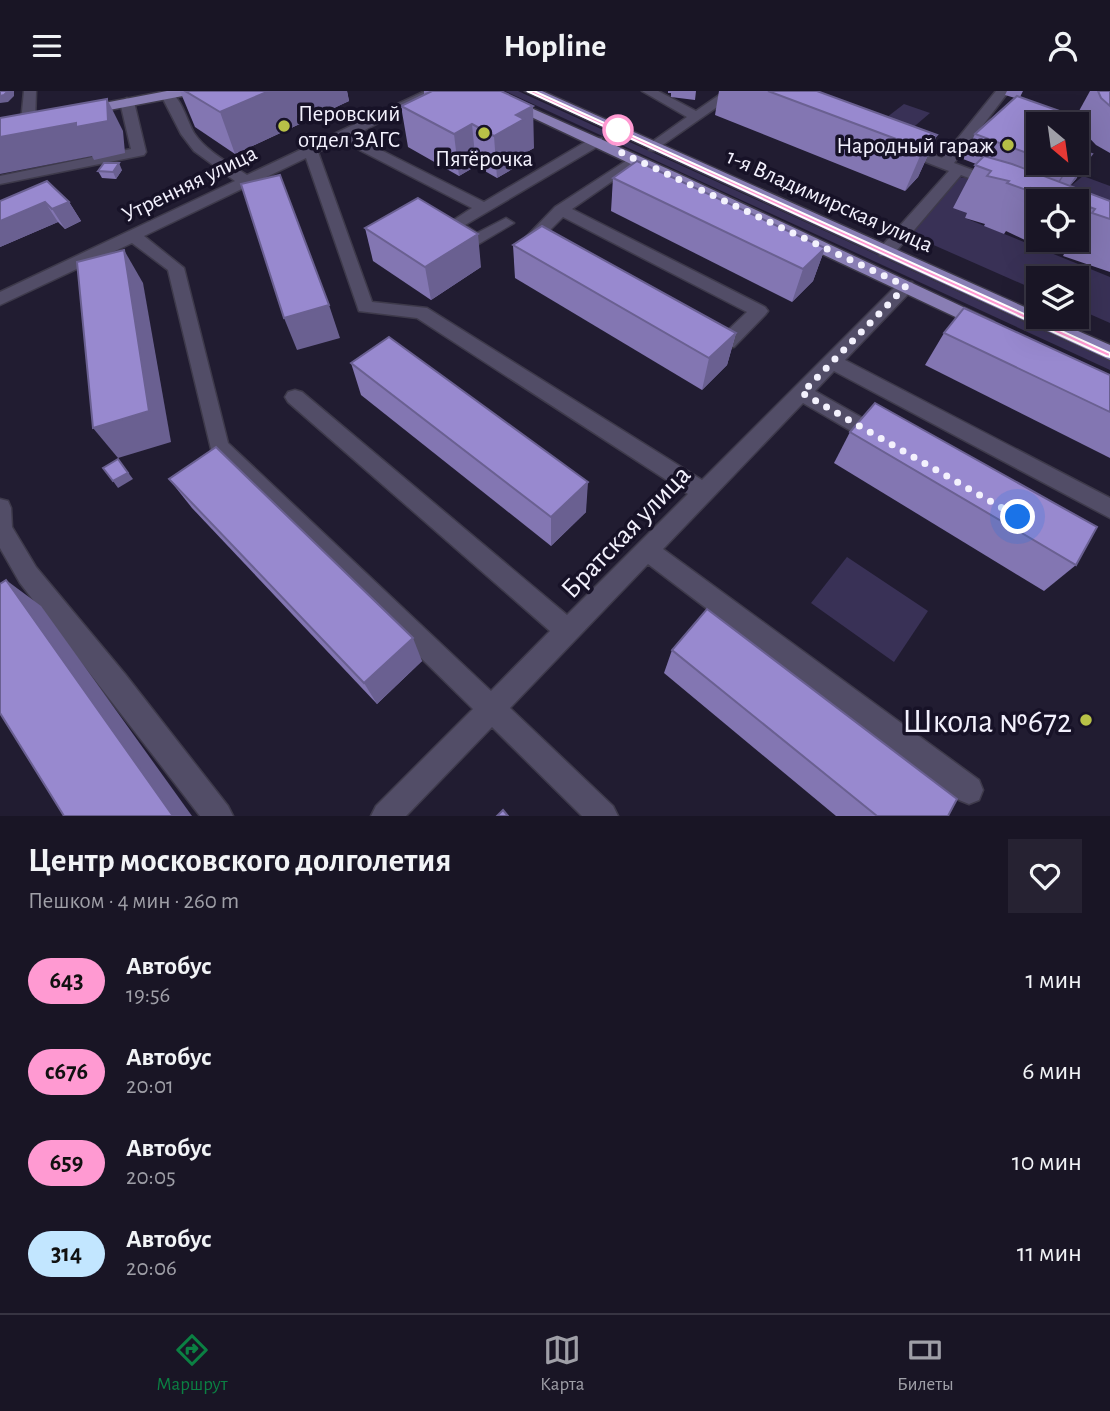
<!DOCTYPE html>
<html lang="ru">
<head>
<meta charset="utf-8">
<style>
	:root { --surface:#191525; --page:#262232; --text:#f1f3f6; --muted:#9f9fa7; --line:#373442; --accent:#0b8043 }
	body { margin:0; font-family:"Alegreya Sans",sans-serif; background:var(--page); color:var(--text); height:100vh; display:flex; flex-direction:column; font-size:26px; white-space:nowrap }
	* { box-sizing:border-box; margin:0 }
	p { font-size:23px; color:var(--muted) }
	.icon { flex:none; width:38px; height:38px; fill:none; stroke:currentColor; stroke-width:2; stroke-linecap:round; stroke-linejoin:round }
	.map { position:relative; height:725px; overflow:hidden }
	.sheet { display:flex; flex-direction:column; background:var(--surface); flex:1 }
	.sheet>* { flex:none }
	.badge { padding:0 14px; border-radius:23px; font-size:24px; line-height:46px }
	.needle { width:46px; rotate:151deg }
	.buttons { position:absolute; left:1026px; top:21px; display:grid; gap:14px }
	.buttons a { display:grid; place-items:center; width:63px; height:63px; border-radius:0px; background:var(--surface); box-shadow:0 7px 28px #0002,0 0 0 2px var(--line); font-size:35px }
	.you { position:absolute; width:35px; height:35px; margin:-18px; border:5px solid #fff; border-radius:50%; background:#1a73e8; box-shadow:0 0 0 10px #1a73e833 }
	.map>.badge { position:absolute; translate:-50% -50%; box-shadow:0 0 0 4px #fff }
	.round { display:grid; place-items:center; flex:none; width:74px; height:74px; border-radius:0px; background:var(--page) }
	.head { display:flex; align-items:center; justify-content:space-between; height:119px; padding:0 28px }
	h1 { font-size:33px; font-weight:600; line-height:52px }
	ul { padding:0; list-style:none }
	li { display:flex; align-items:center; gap:21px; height:91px; padding:0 28px }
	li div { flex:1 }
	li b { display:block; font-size:26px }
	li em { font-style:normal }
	li .badge { min-width:77px; font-weight:700; text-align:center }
	header { display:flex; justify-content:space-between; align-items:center; height:91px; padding:0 28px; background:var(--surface); font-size:32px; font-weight:600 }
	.tabs { display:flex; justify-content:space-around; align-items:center; height:98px; border-top:2px solid var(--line); background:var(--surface); font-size:19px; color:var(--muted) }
	.tabs a { display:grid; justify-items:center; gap:4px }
	.tabs .current { color:var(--accent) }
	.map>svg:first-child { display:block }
	.green { fill:#393156 }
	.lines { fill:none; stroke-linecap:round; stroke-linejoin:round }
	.minor-casing { stroke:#3e3a4b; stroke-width:3 }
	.major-casing { stroke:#3e3a4b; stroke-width:3 }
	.minor { fill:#524d67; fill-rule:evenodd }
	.major { fill:#897eb4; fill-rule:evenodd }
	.wall { fill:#8376b2; fill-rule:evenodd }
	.shaded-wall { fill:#6a6091 }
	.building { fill:#9889cf; stroke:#6a6091; stroke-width:2 }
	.line { fill:#ff9ad2; stroke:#fff; stroke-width:2 }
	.walk { stroke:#f3f1fd; stroke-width:7; stroke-dasharray:0 12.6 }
	.poi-dot { fill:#b8c147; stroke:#171227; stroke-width:2.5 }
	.stop-dot { fill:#fff; stroke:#ff9ad2; stroke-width:3.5 }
	.labels { text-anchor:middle; stroke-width:7; stroke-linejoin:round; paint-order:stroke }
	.far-poi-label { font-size:23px; fill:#f3f1fd; stroke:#171227; text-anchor:start }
	.far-street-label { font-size:23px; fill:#f3f1fd; stroke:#171227 }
	.street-label { font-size:28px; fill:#f3f1fd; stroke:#171227 }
	.near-poi-label { font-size:33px; fill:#f3f1fd; stroke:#171227; text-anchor:end }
</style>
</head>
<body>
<header><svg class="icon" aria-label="menu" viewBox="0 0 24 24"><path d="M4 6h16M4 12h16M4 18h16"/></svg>Hopline<svg class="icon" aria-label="person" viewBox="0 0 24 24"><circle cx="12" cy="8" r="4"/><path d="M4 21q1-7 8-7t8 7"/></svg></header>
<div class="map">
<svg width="1110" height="725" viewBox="0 0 1110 725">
	<rect width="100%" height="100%" fill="#211c31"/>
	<g class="green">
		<polygon points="505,0 518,0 1110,270 1110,279"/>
		<polygon points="904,13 930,22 909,40 882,30"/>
		<polygon points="1083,85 1110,95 1110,114 1067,98"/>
		<polygon points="952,86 972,87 1038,110 968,123 965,127 1110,186 1110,232 1076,217 1076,187 1038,187 1038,200 904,141"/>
		<polygon points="847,466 928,520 894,571 811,512"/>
	</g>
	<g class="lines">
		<g class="minor-casing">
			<g id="minor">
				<polygon points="24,0 36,0 35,31 28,35 21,31"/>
				<path d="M 168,0 C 181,5 187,30 194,42 C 206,60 229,72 247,84 L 425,0 L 441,0 L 353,45 L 484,111 L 592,47 L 602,47 L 602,53 L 465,134 L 477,142 L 506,127 L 514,132 L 477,154 L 446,134 L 472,117 L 342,50 L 318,61 L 372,211 L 427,217 L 702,389 L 900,191 L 912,191 L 915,195 L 912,199 L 845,269 L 1110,407 L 1110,427 L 834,280 L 815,300 L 889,342 L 892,348 L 889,354 L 882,356 L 875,354 L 803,312 L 663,458 L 979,689 L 983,699 L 979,709 L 969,713 L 959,709 L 648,473 L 510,617 L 613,715 L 618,725 L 582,725 L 492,636 L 406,725 L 371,725 L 376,715 L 473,618 L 212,362 L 168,179 L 132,152 L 0,214 L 0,201 L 235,90 L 194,60 L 181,43 L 161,4 ZM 306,67 L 359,220 L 417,227 L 688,403 L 567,524 L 302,301 L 295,299 L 288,301 L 285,306 L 288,311 L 550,540 L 491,600 L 228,352 L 184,177 L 144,145 Z"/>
				<polygon points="642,0 658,0 696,20 725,0 740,0 654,60 649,59 649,53 687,26"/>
				<polygon points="996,0 1009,0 954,72 1047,107 1050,110 1038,110 1037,113 961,84 892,165 880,165 878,161 880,157 949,80 897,60 897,54 907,54 942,67"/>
				<polygon points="127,7 134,11 146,61 144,64 0,93 0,85 131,58 120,11"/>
				<polygon points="635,64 642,68 640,71 572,118 765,216 768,220 765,224 734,256 720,256 705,244 708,239 714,238 725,242 747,221 563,126 544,145 552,152 550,156 538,156 526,146 555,116"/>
				<polygon points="0,408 8,410 11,417 12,436 36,476 125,583 228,715 233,725 200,725 20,492 0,457"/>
			</g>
		</g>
		<g class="major-casing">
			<g id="major">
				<polygon points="167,0 194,0 188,4 83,24 76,20 83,16"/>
				<polygon points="476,0 493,0 677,82 993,230 996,234 993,238 981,238"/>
				<polygon points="525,0 542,0 1038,222 1038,226 1046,226 1110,254 1110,269"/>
			</g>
		</g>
		<use href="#minor" class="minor"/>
		<use href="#major" class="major"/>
	</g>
	<g class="wall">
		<polygon points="180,0 347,0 349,10 235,63 195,36"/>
		<polygon points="424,0 501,0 534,57 525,62 526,70 497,87 476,75 459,85 408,56 401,15 424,4"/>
		<polygon points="668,0 701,0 696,0 695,9 671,6 671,2 668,2"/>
		<polygon points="719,0 817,0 937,44 918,86 905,100 715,24"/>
		<path d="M 1007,0 L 1023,0 L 1020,6 L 1038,33 L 1038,72 L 1076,72 L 1076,50 L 1081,52 L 1077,58 L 1092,63 L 1076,88 L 1070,95 L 1110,110 L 1110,181 L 1063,165 L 1065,161 L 1028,146 L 1025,149 L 1006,140 L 1004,143 L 984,135 L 985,133 L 965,127 L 967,122 L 953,117 L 976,73 L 963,68 L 975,43 L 1015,7 L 1005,4 ZM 1038,110 L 1076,110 L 1076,149 L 1038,149 Z"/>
		<polygon points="1090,0 1110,0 1110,62 1096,54 1082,39 1077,30 1079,20"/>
		<polygon points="122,79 116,88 102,87 98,80"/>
		<polygon points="613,87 825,157 813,190 792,211 611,120"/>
		<polygon points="0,110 69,111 81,130 65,138 58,131 0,156"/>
		<polygon points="365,137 481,176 431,209 373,170"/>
		<polygon points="513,154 736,242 727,274 702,299 515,187"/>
		<polygon points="944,242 1110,284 1110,367 925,274"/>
		<polygon points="351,272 586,421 551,455 361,304"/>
		<polygon points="850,341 1076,474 1044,500 834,372"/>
		<polygon points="169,388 422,570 377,613 192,417"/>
		<polygon points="672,559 948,725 836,725 664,582"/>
	</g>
	<g class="shaded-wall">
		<polygon points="8,0 14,0 14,5 8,11 0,12 0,5"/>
		<polygon points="269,0 347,0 349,10 235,63 220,21"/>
		<polygon points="107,8 123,40 125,62 94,69 92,65 0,83 0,46"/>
		<polygon points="533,15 534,57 525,62 526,70 497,87 494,45 516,24"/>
		<polygon points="472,33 476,75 459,85 454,43"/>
		<polygon points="937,44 918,86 905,100 923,58"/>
		<polygon points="1092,63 1076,88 1067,98 1083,74"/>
		<polygon points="119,72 122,79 116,88 113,81"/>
		<polygon points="1072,72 1057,95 1051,102 1067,77"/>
		<polygon points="45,111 58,131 0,156 0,130"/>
		<polygon points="69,111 81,130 65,138 52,118"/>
		<polygon points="478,143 481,176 431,209 425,176"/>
		<polygon points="825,157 813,190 792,211 803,178"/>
		<polygon points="124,159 143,192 171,351 118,367 93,337"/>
		<polygon points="329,214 340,247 297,259 284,227"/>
		<polygon points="736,242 727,274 702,299 709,267"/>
		<polygon points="118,368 133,388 118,397 113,390"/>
		<polygon points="588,391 586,421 551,455 551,426"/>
		<polygon points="6,489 41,515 192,725 173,725"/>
		<polygon points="413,547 422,570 377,613 364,592"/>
	</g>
	<g class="building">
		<polygon points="0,0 8,0 4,4 0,5"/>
		<polygon points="185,0 269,0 220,21"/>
		<polygon points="432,0 501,0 533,15 516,24 524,28 494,45 472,33 454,43 401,15"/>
		<polygon points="768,0 817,0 937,44 923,58"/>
		<polygon points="1098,0 1110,0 1110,15 1101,7"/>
		<polygon points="1017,5 1065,22 1060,27 1077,33 1038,33 1038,66 975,43"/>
		<polygon points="107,8 108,30 76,36 76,32 0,46 0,27"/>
		<polygon points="1076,50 1081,52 1076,57"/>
		<polygon points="1076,58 1092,63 1083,74 1076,71"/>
		<polygon points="984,65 1012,73 1110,110 1110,128 1092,122 1095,118 1076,111 1076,110 1073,110 1054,103 1051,107 1031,97 1029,100 1007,92 1009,90 987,85 991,80 975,74"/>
		<polygon points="637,70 825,157 803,178 613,87"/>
		<polygon points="104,72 119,72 113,81 98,80"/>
		<polygon points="1052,72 1071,72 1067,77"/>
		<polygon points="280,84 329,214 284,227 241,93"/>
		<polygon points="47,90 69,111 52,118 45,111 0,130 0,110"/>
		<polygon points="418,107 478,143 425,176 365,137"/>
		<polygon points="542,135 736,242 709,267 513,154"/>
		<polygon points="124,159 149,320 93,337 77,171"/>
		<polygon points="964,217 1110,284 1110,321 944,242"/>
		<polygon points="389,246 588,391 551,426 351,272"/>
		<polygon points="875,312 1097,436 1076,474 850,341"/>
		<polygon points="216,356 413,547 364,592 169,388"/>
		<polygon points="118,368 128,382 113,390 103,377"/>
		<polygon points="6,489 173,725 64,725 0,622 0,493"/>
		<polygon points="707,518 957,708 948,725 877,725 672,559"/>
		<polygon points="503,719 508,725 497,725"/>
	</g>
	<polygon class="line" points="527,0 534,0 1110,262 1110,266 1106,265"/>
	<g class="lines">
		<polyline class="walk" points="618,39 618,60 906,195 802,302 1018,426"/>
	</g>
	<g class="poi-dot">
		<circle cx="284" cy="35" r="7"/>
		<circle cx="484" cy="42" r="7"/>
		<circle cx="1008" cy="54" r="7"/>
		<circle cx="1086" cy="629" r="7"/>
	</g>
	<circle class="stop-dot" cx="618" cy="39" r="14"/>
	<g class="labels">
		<g class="far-poi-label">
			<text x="298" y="30">Перовский<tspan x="298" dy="26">отдел ЗАГС</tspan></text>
			<text x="994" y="62" text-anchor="end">Народный гараж</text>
			<text x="484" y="75" text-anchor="middle">Пятёрочка</text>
		</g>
		<g class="far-street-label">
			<text transform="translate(189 92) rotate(-26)" y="8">Утренняя улица</text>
			<text transform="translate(830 109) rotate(24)" y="8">1-я Владимирская улица</text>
		</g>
		<g class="street-label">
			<text transform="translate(625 440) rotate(-46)" y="10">Братская улица</text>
		</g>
		<g class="near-poi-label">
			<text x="1072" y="641">Школа №672</text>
		</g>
	</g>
</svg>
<div class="buttons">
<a><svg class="needle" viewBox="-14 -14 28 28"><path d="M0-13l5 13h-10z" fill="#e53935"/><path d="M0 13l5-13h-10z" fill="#9f9fa7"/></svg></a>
<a><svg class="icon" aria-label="locate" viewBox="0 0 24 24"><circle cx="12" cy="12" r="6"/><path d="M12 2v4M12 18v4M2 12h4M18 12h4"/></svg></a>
<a><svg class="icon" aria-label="layers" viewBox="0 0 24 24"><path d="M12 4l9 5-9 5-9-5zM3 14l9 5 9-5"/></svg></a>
</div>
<div class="you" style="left:1018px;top:426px"></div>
</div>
<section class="sheet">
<div class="head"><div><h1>Центр московского долголетия</h1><p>Пешком · 4 мин · 260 m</p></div><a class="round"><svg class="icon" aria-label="heart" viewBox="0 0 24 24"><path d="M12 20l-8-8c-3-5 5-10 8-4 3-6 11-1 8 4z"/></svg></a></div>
<ul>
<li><span class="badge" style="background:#ff9ad2;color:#111">643</span><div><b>Автобус</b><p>19:56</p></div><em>1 мин</em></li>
<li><span class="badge" style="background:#ff9ad2;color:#111">с676</span><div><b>Автобус</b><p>20:01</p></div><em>6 мин</em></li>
<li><span class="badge" style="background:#ff9ad2;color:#111">659</span><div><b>Автобус</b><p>20:05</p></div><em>10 мин</em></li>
<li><span class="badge" style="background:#c2e6ff;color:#111">314</span><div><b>Автобус</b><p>20:06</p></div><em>11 мин</em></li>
</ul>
</section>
<nav class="tabs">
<a class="current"><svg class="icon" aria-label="directions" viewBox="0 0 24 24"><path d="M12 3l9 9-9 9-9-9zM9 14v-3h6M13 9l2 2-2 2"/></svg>Маршрут</a>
<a><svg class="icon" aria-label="map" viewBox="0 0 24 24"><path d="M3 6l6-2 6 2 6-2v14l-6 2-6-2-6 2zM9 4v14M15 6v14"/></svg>Карта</a>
<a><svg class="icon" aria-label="tickets" viewBox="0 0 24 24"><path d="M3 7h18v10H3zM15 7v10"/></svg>Билеты</a>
</nav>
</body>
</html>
